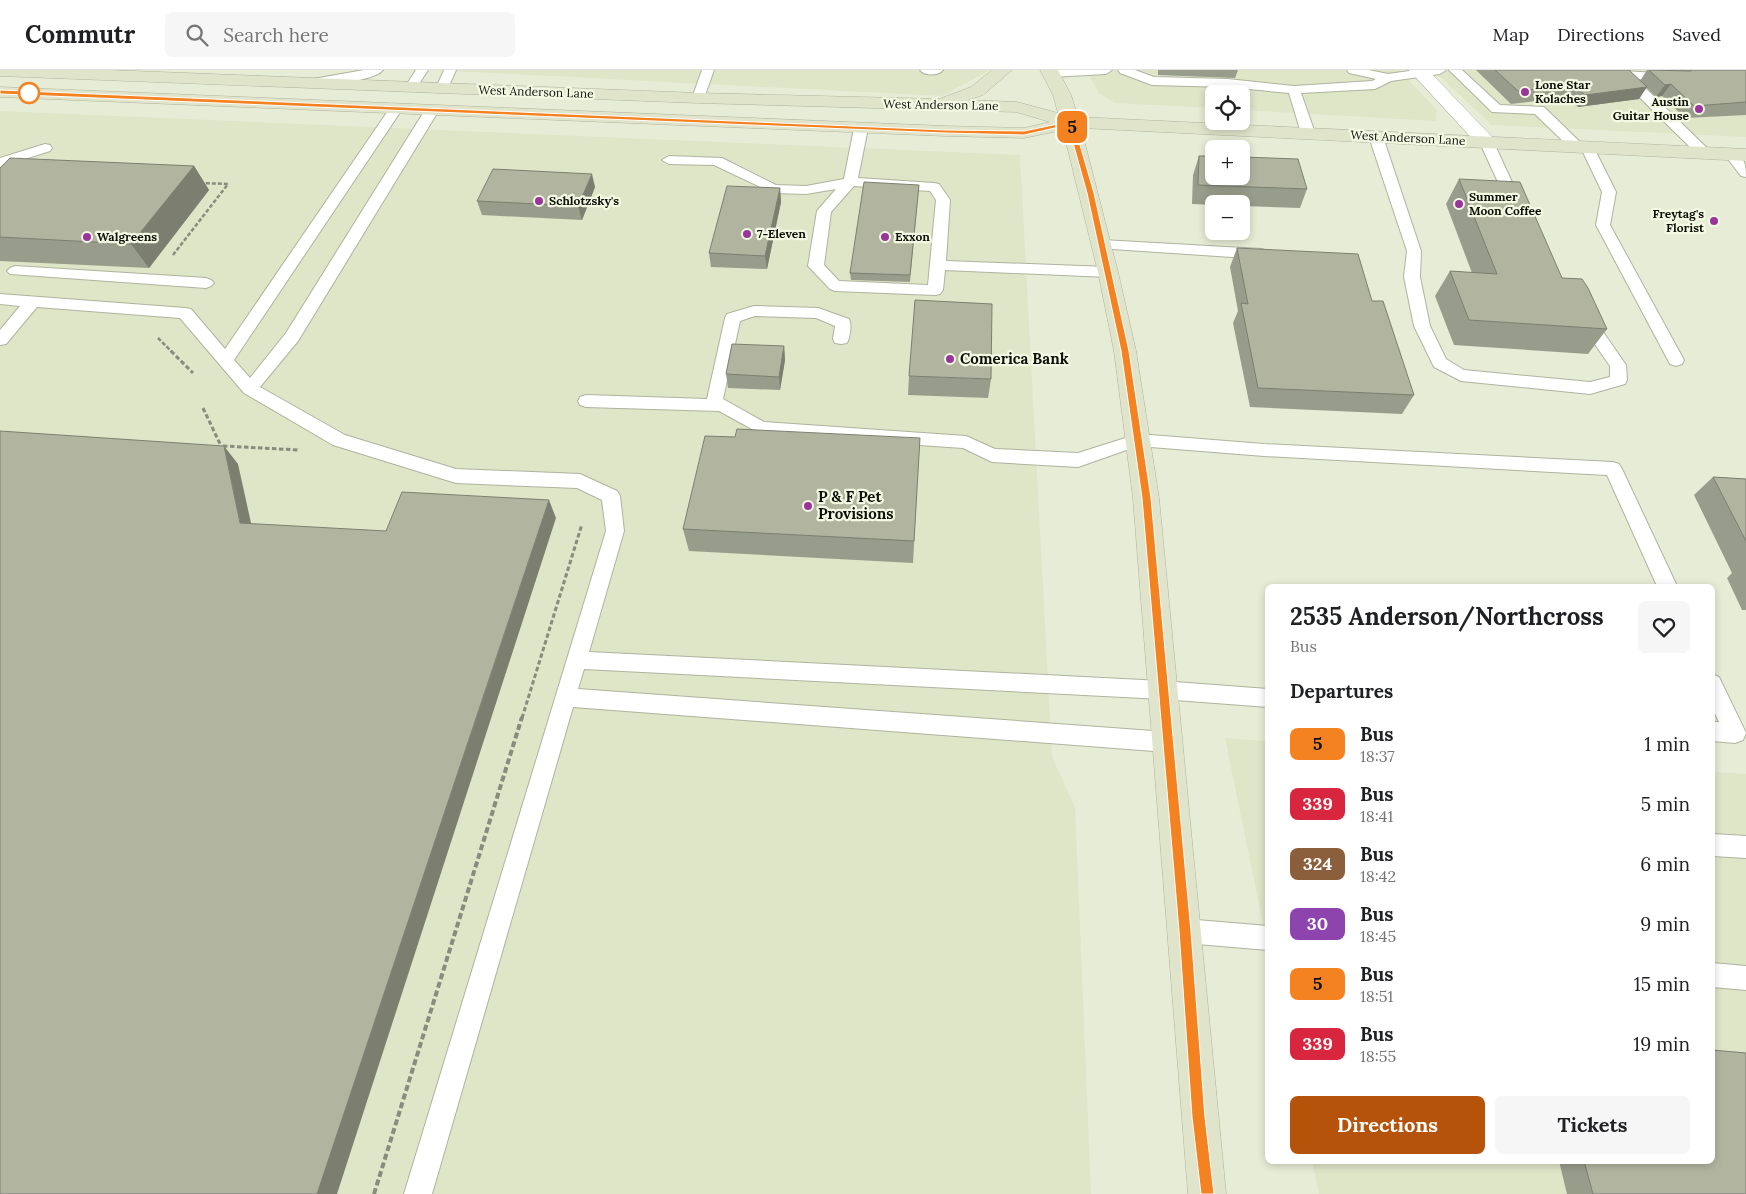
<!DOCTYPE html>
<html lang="en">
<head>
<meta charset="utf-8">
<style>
	:root { --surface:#fff; --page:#f6f6f6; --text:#202124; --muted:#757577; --line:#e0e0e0; --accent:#b45309 }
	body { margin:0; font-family:Lora,serif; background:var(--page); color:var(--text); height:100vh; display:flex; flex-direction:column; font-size:19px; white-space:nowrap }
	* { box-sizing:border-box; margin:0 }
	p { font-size:16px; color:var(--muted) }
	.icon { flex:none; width:28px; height:28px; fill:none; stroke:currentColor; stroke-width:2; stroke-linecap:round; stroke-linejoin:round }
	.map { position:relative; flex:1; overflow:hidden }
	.drawer { position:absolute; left:1265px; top:514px; width:450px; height:580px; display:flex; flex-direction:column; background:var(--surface); border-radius:8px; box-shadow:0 2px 8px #0003 }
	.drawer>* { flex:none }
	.badge { padding:0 10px; border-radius:8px; font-size:18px; line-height:32px }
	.tools { position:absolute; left:1205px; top:15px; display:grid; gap:10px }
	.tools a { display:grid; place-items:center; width:45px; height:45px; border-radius:8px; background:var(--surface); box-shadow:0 2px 8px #0003; font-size:25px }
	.map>.badge { position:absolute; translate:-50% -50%; box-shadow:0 0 0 2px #fff }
	h2 { padding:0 25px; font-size:19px; line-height:45px }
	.round { display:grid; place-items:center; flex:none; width:52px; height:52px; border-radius:8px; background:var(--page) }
	.headline { display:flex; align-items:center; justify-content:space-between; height:85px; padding:0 25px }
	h1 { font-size:24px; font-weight:700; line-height:38px }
	.cta { display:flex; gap:10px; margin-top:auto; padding:10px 25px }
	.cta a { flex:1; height:58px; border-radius:8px; background:var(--accent); color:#fff; font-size:20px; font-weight:700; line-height:58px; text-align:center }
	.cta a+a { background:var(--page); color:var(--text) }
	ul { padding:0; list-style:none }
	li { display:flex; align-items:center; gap:15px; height:60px; padding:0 25px }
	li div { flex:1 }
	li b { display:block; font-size:19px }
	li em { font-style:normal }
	li .badge { min-width:55px; font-weight:700; text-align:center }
	header { display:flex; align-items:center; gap:30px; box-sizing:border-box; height:70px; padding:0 25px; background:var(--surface); border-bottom:1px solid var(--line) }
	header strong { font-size:24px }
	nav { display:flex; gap:28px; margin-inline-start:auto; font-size:18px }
	.search { width:350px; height:45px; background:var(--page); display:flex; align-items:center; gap:12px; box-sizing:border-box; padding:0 18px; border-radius:8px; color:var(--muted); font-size:19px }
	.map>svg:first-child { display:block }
	.built { fill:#dfe5c7 }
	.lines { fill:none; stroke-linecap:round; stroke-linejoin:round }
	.lane-casing { stroke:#afb39e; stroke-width:2 }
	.street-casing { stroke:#afb39e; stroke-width:1 }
	.secondary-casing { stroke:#afb39e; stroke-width:1 }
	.path-far2 { stroke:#888c7c; stroke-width:2.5; stroke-dasharray:4 2; stroke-linecap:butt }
	.path-far1 { stroke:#888c7c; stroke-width:3; stroke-dasharray:4.5 2.5; stroke-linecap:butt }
	.path { stroke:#888c7c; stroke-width:4; stroke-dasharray:6 3; stroke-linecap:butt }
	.lane { fill:#fff; fill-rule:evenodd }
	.street { fill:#fff; fill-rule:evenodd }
	.secondary { fill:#e0e4cb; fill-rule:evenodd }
	.wall { fill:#989c8a }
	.shaded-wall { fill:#7c7f70 }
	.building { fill:#b1b5a0; stroke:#7c7f70 }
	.line { fill:#f58220; stroke:#fff }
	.poi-dot { fill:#98349a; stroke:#f4f9e3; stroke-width:2 }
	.stop-dot { fill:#fff; stroke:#f58220; stroke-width:2.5 }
	.labels { text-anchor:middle; stroke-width:4.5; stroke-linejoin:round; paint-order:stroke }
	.far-poi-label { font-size:12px; font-weight:bold; fill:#0f1109; stroke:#f4f9e3; text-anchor:start }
	.far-street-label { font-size:12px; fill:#0f1109; stroke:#f4f9e3 }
	.poi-label { font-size:15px; font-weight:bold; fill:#0f1109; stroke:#f4f9e3; text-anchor:start }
</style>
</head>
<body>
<header>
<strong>Commutr</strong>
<div class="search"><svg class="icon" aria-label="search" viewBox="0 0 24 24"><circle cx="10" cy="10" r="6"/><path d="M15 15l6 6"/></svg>Search here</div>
<nav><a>Map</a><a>Directions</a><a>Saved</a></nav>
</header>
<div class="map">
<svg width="1746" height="1124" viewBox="0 0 1746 1124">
	<rect width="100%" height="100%" fill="#e7ecd6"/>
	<g class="built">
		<polygon points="433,0 988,0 988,1 942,26"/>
		<polygon points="1086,0 1399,0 1437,40 1436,51 1241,40 1241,24 1214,24 1214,38 1115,33 1099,23"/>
		<polygon points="1433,0 1746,0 1746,67 1492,55"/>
		<polygon points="0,41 1020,85 1052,687 1075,737 1091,1124 0,1124"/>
		<polygon points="1225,668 1267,671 1267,873"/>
		<polygon points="1713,702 1746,704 1746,1124 1319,1124 1312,1091 1712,1091"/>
	</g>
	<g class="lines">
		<g class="lane-casing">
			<g id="lane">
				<path d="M 364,0 L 383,0 C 374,11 329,14 313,17 L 307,13 L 313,9 Z"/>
				<polygon points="416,0 428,0 415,20 407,20 405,17"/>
				<polygon points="444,0 456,0 448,18 442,22 436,18"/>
				<polygon points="702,0 714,0 704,28 698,32 692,28"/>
				<path d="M 920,0 L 943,0 C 938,6 925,6 920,0 Z"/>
				<polygon points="1048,0 1112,0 1106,4 1051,7 1045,3"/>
				<polygon points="1118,0 1135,0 1154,7 1228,9 1294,16 1372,11 1376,9 1349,3 1347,0 1369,0 1388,4 1416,0 1446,0 1440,4 1391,11 1375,19 1301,23 1315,63 1308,67 1301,63 1289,23 1228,17 1152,15 1120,3"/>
				<polygon points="1449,0 1462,0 1500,35 1544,37 1582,74 1592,74 1616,122 1610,155 1684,290 1682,294 1676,296 1670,294 1596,155 1602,122 1582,80 1572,80 1535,44 1492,42"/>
				<polygon points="1624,1 1673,4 1675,7 1669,11 1636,9 1709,80 1711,83 1709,86 1699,86 1620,8 1618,5"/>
				<polygon points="397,34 403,38 234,290 250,308 286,263 425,40 432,36 437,37 439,40 298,271 260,317 345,365 456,399 580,404 617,421 620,426 624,461 589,582 1162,611 1268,619 1268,637 1162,629 584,599 578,619 1167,662 1175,665 1178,672 1175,679 1167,682 573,637 432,1124 404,1124 606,461 602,430 577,418 456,413 333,375 244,323 180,248 37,237 6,274 0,275 0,260 20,236 0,234 0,224 185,238 191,239 225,279 392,35"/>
				<path d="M 861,54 L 868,58 L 858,108 L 934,113 L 939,114 L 950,130 L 946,191 L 1108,197 L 1113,199 L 1116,202 L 1113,205 L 1108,207 L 945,200 L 943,220 L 940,224 L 935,225 L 835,221 L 830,219 L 808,196 L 817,141 L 836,119 L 806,124 L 773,123 L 714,95 L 669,94 L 662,90 L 669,86 L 722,88 L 776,115 L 806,116 L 844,109 L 854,58 ZM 854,116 L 930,121 L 936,130 L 928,215 L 839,211 L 824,195 L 831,142 Z"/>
				<polygon points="1376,63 1383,67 1421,181 1420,207 1430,256 1446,289 1464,300 1590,312 1610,307 1610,296 1576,247 1578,243 1584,242 1590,243 1626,295 1627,310 1625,314 1590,324 1461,311 1434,297 1414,256 1404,207 1407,181 1369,67"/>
				<polygon points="1487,69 1494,73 1523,136 1521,139 1511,139 1509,136 1480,73"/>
				<polygon points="45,74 50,75 52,78 50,81 9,94 0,99 0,88"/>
				<path d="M 1731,80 C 1744,83 1746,96 1746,107 L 1741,106 L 1724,84 Z"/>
				<polygon points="1102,170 1262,179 1267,181 1269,184 1267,187 1262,189 1097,178 1095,175 1097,172"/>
				<polygon points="15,196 206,208 211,210 214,213 211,216 206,218 10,204 7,201 10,198"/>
				<path d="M 754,236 L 818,238 L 849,249 C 852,255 850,267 847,273 L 841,274 L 835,273 L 833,269 L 835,256 L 816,248 L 755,246 L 740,251 L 723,329 L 764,352 L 966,366 L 995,379 L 1078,383 L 1138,364 L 1264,374 L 1613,392 L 1619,394 L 1622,399 L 1677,516 L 1657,516 L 1607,405 L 1264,386 L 1138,376 L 1078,397 L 992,392 L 963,378 L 761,364 L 719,341 L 586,337 L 580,335 L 578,331 L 580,327 L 586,325 L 707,329 L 725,248 L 727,244 Z"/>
				<polygon points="1712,604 1719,607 1746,663 1743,670 1735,673 1712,671 1712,652 1719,652 1712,637"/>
				<polygon points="1712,764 1746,766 1746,788 1712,786"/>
				<polygon points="1185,849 1268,856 1268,880 1185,873 1177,869 1173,861 1177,853"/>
				<polygon points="1712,893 1746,896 1746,920 1712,917"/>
			</g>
		</g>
		<g class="street-casing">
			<polygon id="street" points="1409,0 1428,0 1494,69 1496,73 1494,77 1487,79 1480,77"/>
		</g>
		<g class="secondary-casing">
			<polygon id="secondary" points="0,0 108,0 698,23 939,29 971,17 992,0 1012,0 983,25 968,30 1017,32 1058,43 1053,25 1040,0 1058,0 1071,25 1078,47 1746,79 1746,91 1081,58 1118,202 1136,281 1159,428 1226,1124 1188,1124 1133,428 1114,281 1098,202 1063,60 1024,68 945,66 0,27 0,17 945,56 1024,58 1050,52 1016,42 698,33 0,6"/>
		</g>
		<g class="path-far2">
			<polyline points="173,185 228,114 202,113"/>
			<polyline points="158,268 172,282"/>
		</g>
		<g class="path-far1">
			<polyline points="171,281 193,303"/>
			<polyline points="203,338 221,376"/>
			<polyline points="223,376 298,380"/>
			<polyline points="522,648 582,454"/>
		</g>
		<polyline class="path" points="374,1124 522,647"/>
		<use href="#lane" class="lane"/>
		<use href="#street" class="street"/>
		<use href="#secondary" class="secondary"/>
	</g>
	<g class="wall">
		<polygon points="1158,0 1238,0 1235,8 1158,5"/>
		<polygon points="1476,0 1629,0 1640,11 1647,0 1642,0 1746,0 1746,45 1685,48 1662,26 1656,27 1646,17 1639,29 1578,37 1567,27 1511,34"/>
		<polygon points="1199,86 1307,119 1300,138 1241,136 1241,134 1214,134 1214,135 1192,134 1193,105"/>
		<polygon points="194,96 209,120 149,198 0,191 0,98"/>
		<polygon points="1459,109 1562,208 1607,259 1588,284 1454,275 1435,226 1450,201 1472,203 1446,134"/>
		<polygon points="919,115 910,212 851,210 850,203"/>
		<polygon points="595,117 582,150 482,145 477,131"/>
		<polygon points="780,118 781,132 767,199 711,197 709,183"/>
		<polygon points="1237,178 1372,231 1414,325 1402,344 1250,337 1233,253 1238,241 1230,197"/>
		<polygon points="784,276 785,290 780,320 728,318 726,304"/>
		<polygon points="909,306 991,309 988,328 908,325"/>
		<polygon points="735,367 920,368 913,493 689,481 683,459"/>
		<polygon points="1713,407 1746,409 1746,540 1742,540 1727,508 1732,503 1694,425"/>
		<polygon points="1559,1091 1712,1091 1746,1124 1567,1124"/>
	</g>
	<g class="shaded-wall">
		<polygon points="1671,14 1662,26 1656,27 1665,15"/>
		<polygon points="1647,17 1639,29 1578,37 1585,25"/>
		<polygon points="194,96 209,120 149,198 131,174"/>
		<polygon points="592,104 595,117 582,150 578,136"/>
		<polygon points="780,118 781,132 767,199 765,186"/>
		<polygon points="784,276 785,290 780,320 779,307"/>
		<polygon points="224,376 238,394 255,471 240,453"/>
		<polygon points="549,430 556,448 337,1124 317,1124"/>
	</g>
	<g class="building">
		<polygon points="1495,0 1629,0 1647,17 1585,25 1574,15 1518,21"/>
		<polygon points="1649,0 1691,1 1692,0 1746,0 1746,32 1694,36 1671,14 1665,15"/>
		<polygon points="1199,86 1214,86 1214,106 1241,106 1241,87 1298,89 1307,119 1198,115"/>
		<polygon points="10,88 194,96 131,174 0,167 0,98"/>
		<polygon points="493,99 592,104 578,136 477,131"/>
		<polygon points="1459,109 1520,112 1562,208 1582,209 1588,218 1607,259 1469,250 1450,201 1497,204"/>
		<polygon points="864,112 919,115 910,205 850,203"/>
		<polygon points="727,116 780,118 765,186 709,183"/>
		<polygon points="1237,178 1358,184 1372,231 1383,231 1414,325 1258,318 1241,233 1248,234"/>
		<polygon points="915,230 992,234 991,309 909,306"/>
		<polygon points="732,274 784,276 779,307 726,304"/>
		<polygon points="737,359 920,368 914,471 683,459 705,366 735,367"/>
		<polygon points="0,361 224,376 240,453 386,461 402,422 549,430 317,1124 0,1124"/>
		<polygon points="1713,407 1746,409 1746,471"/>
		<polygon points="1712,980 1746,983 1746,1124 1593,1124 1584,1091 1712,1091"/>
	</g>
	<polygon class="line" points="0,20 945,60 1024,61 1073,51 1094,123 1129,281 1151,428 1191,861 1205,1047 1214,1124 1201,1124 1192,1047 1179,861 1142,428 1121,281 1087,123 1068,55 1024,65 945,63 0,24"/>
	<g class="poi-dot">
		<circle cx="1525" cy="22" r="5"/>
		<circle cx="1699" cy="39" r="5"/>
		<circle cx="539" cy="131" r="5"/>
		<circle cx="1459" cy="134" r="5"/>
		<circle cx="1714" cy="151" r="5"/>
		<circle cx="747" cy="164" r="5"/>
		<circle cx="87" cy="167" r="5"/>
		<circle cx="885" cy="167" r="5"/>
		<circle cx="950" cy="289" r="5"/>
		<circle cx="808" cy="436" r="5"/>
	</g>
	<circle class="stop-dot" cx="29" cy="23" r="10"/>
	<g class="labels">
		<g class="far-poi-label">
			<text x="1535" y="19">Lone Star<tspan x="1535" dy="14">Kolaches</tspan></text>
			<text x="1689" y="36" text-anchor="end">Austin<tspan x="1689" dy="14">Guitar House</tspan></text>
			<text x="1469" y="131">Summer<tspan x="1469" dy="14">Moon Coffee</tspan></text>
			<text x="549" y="135">Schlotzsky's</text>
			<text x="1704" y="148" text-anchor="end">Freytag's<tspan x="1704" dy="14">Florist</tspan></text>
			<text x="757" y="168">7-Eleven</text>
			<text x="97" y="171">Walgreens</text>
			<text x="895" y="171">Exxon</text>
		</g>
		<g class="far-street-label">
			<text transform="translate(536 22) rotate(2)" y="4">West Anderson Lane</text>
			<text transform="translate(941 35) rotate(1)" y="4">West Anderson Lane</text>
			<text transform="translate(1408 68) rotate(3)" y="4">West Anderson Lane</text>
		</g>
		<g class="poi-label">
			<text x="960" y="294">Comerica Bank</text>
			<text x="818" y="432">P &amp; F Pet<tspan x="818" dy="17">Provisions</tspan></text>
		</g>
	</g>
</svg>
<div class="tools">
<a><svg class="icon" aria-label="locate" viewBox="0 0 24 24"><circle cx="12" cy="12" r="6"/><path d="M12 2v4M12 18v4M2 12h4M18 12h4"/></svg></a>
<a>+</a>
<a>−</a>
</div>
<b class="badge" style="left:1072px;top:57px;background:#f58220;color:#111">5</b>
<section class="drawer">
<div class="headline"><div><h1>2535 Anderson/Northcross</h1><p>Bus</p></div><a class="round"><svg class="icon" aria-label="heart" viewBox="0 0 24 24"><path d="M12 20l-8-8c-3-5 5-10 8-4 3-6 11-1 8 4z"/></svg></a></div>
<h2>Departures</h2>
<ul>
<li><span class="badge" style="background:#f58220;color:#111">5</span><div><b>Bus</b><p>18:37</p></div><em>1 min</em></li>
<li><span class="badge" style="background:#d7263d;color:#fff">339</span><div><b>Bus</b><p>18:41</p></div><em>5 min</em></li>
<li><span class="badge" style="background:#8b5e3c;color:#fff">324</span><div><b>Bus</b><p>18:42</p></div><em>6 min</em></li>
<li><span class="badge" style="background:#8e44ad;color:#fff">30</span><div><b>Bus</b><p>18:45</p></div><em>9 min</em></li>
<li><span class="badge" style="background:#f58220;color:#111">5</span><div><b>Bus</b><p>18:51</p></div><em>15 min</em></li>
<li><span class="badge" style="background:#d7263d;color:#fff">339</span><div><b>Bus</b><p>18:55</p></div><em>19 min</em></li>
</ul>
<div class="cta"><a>Directions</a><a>Tickets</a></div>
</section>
</div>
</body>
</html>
